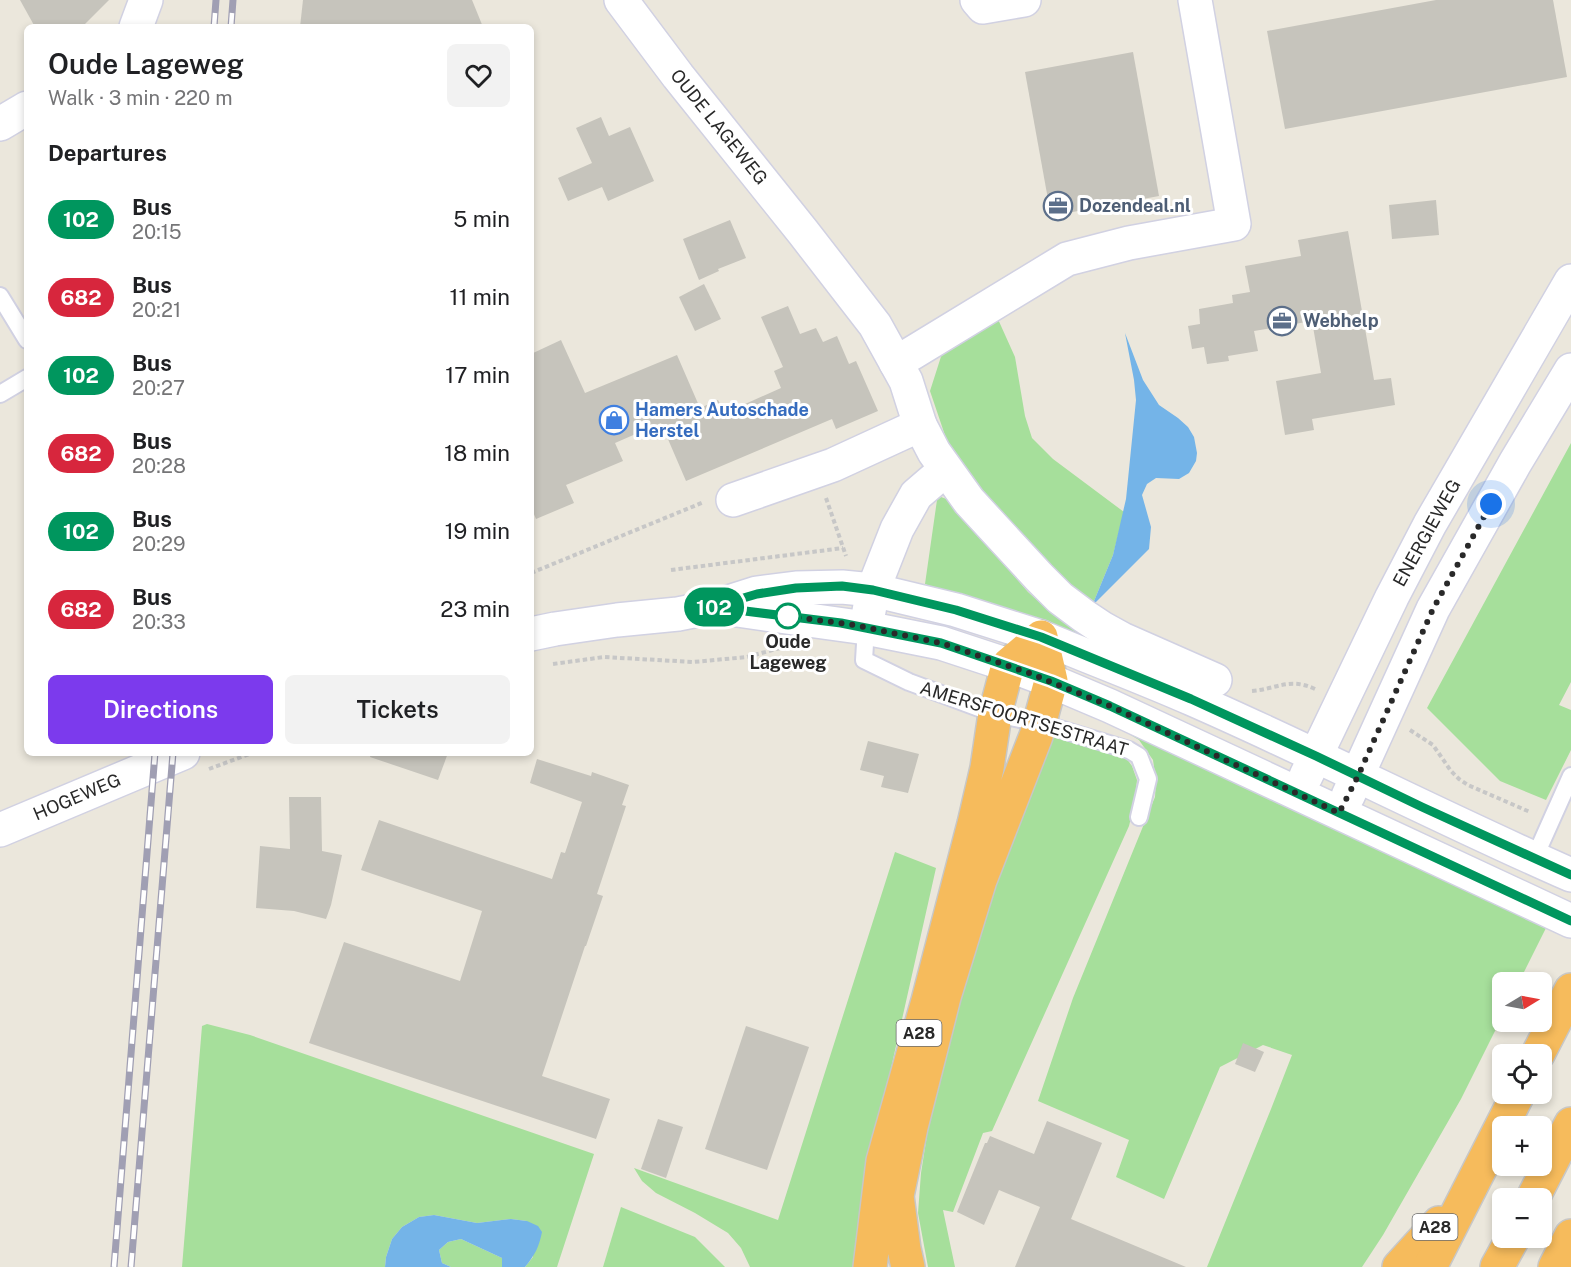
<!DOCTYPE html>
<html lang="en">
<head>
<meta charset="utf-8">
<style>
	:root { --surface:#fff; --page:#f2f2f2; --text:#202124; --muted:#757577; --accent:#7c3aed }
	body { margin:0; font-family:"Public Sans",sans-serif; background:var(--page); color:var(--text); height:100vh; display:flex; flex-direction:column; font-size:22px; white-space:nowrap }
	* { box-sizing:border-box; margin:0 }
	p { font-size:20px; color:var(--muted) }
	.icon { flex:none; width:33px; height:33px; fill:none; stroke:currentColor; stroke-width:2; stroke-linecap:round; stroke-linejoin:round }
	.map { position:relative; flex:1; overflow:hidden }
	.details { position:absolute; left:24px; top:24px; width:510px; height:732px; display:flex; flex-direction:column; background:var(--surface); border-radius:9px; box-shadow:0 3px 9px #0003 }
	.details>* { flex:none }
	.badge { padding:0 12px; border-radius:20px; font-size:21px; line-height:39px }
	.needle { width:39px; rotate:80deg }
	.fabs { position:absolute; left:1492px; top:972px; display:grid; gap:12px }
	.fabs a { display:grid; place-items:center; width:60px; height:60px; border-radius:9px; background:var(--surface); box-shadow:0 3px 9px #0003; font-size:30px }
	.you { position:absolute; width:30px; height:30px; margin:-15px; border:4px solid #fff; border-radius:50%; background:#1a73e8; box-shadow:0 0 0 9px #1a73e833 }
	.map>.badge { position:absolute; translate:-50% -50%; box-shadow:0 0 0 3px #fff }
	h2 { padding:0 24px; font-size:22px; line-height:54px }
	.round { display:grid; place-items:center; flex:none; width:63px; height:63px; border-radius:9px; background:var(--page) }
	.head { display:flex; align-items:center; justify-content:space-between; height:102px; padding:0 24px }
	h1 { font-size:28px; font-weight:600; line-height:45px }
	.action { display:flex; gap:12px; margin-top:auto; padding:12px 24px }
	.action a { flex:1; height:69px; border-radius:9px; background:var(--accent); color:#fff; font-size:24px; font-weight:600; line-height:69px; text-align:center }
	.action a+a { background:var(--page); color:var(--text) }
	ul { padding:0; list-style:none }
	li { display:flex; align-items:center; gap:18px; height:78px; padding:0 24px }
	li div { flex:1 }
	li b { display:block; font-size:22px }
	li em { font-style:normal }
	li .badge { min-width:66px; font-weight:700; text-align:center }
	.map>svg:first-child { display:block }
	.green { fill:#a6df9b }
	.water { fill:#74b4e8 }
	.building { fill:#c6c4bc }
	.lines { fill:none; stroke-linecap:round; stroke-linejoin:round }
	.service-casing { stroke:#d1d1e2; stroke-width:20 }
	.minor-casing { stroke:#d1d1e2; stroke-width:36 }
	.secondary-casing { stroke:#d1d1e2; stroke-width:36 }
	.motorway-casing { stroke:#c7c7c7; stroke-width:36 }
	.path { stroke:#c7c7c7; stroke-width:4; stroke-dasharray:4.5 3; stroke-linecap:butt }
	.service { stroke:#fff; stroke-width:16 }
	.minor { stroke:#fff; stroke-width:33 }
	.secondary { stroke:#fff; stroke-width:33 }
	.motorway { stroke:#f6bb5c; stroke-width:33 }
	.rail-casing { stroke:#a09fb3; stroke-width:7 }
	.rail { stroke:#fff; stroke-width:4.5; stroke-dasharray:14; stroke-linecap:butt }
	.line-casing { stroke:#fff; stroke-width:14 }
	.line { stroke:#00965e; stroke-width:9 }
	.walk { stroke:#292929; stroke-width:6; stroke-dasharray:0 10.8 }
	.stop-dot { fill:#fff; stroke:#00965e; stroke-width:3 }
	.labels { text-anchor:middle; stroke-width:6; stroke-linejoin:round; paint-order:stroke }
	.shield { fill:#fff; stroke:#696969; stroke-width:1.5 }
	.shield-label { font-size:16px; font-weight:bold; fill:#292929 }
	.street-label { font-size:18px; fill:#292929; stroke:#fff }
	.service-label { font-size:18px; font-weight:bold; fill:#4e5e75; stroke:#fff; text-anchor:start }
	.shop-label { font-size:18px; font-weight:bold; fill:#366cbe; stroke:#fff; text-anchor:start }
	.stop-label { font-size:18px; font-weight:bold; fill:#292929; stroke:#fff }
</style>
</head>
<body>
<div class="map">
<svg width="1571" height="1267" viewBox="0 0 1571 1267">
	<rect width="100%" height="100%" fill="#ebe7dc"/>
	<g class="green">
		<polygon points="997,317 1015,357 1025,416 1032,438 1053,459 1124,512 1113,555 1092,606 1031,552 952,456 930,391 946,341"/>
		<polygon points="1571,443 1571,682 1559,705 1571,710 1571,750 1546,800 1500,781 1427,708"/>
		<polygon points="941,497 952,501 964,519 1028,592 1047,609 1136,665 925,584 937,500"/>
		<polygon points="1114,725 1549,922 1519,982 1503,982 1503,1015 1461,1099 1383,1235 1362,1267 1207,1267 1271,1109 1292,1055 1263,1045 1220,1067 1164,1199 1116,1177 1129,1140 1038,1101 1073,998 1155,797 1156,781 1153,760 1139,740"/>
		<polygon points="1051,735 1124,755 1132,766 1137,780 1135,801 1129,826 992,1131 983,1133 953,1212 943,1210 955,1267 928,1267 918,1213 921,1173 930,1116 970,952"/>
		<polygon points="895,852 936,868 865,1184 853,1267 750,1267 741,1248 728,1233 695,1213 656,1193 642,1181 634,1168 778,1220"/>
		<polygon points="207,1024 250,1035 594,1154 557,1267 525,1267 533,1257 527,1221 511,1219 477,1223 434,1215 419,1217 402,1227 392,1239 386,1257 385,1267 182,1267 202,1026"/>
		<polygon points="621,1207 695,1237 725,1267 603,1267"/>
		<polygon points="461,1239 502,1258 502,1267 451,1267 442,1263 439,1250 448,1242"/>
	</g>
	<g class="water">
		<polygon points="1125,333 1143,380 1159,405 1178,418 1188,427 1194,437 1197,453 1196,461 1189,473 1179,479 1156,478 1147,484 1142,495 1151,527 1149,549 1092,606 1113,555 1126,499 1136,400 1134,380"/>
		<path d="M 434,1215 L 477,1223 L 511,1219 L 527,1221 L 538,1226 L 542,1232 C 539,1247 535,1255 525,1267 L 502,1267 L 502,1258 L 461,1239 L 448,1242 L 439,1250 L 442,1263 L 451,1267 L 385,1267 L 386,1257 L 392,1239 L 402,1227 L 419,1217 Z"/>
	</g>
	<g class="building">
		<polygon points="20,0 109,0 82,27 35,27"/>
		<polygon points="303,0 472,0 483,27 300,27"/>
		<polygon points="1436,0 1553,0 1567,77 1285,129 1267,31"/>
		<polygon points="1133,52 1159,196 1051,216 1025,72"/>
		<polygon points="601,117 609,136 630,127 654,181 608,201 602,187 568,201 558,178 592,163 576,128"/>
		<polygon points="1436,200 1439,235 1392,239 1389,205"/>
		<polygon points="730,220 746,258 718,269 719,271 699,280 683,239"/>
		<polygon points="1348,231 1374,380 1391,378 1395,405 1312,419 1314,430 1285,435 1276,381 1321,373 1312,321 1254,331 1258,351 1228,356 1229,361 1207,364 1204,347 1192,349 1188,326 1200,324 1199,309 1233,303 1232,295 1250,292 1245,266 1301,256 1298,240"/>
		<polygon points="704,284 721,319 695,331 679,297"/>
		<polygon points="788,306 800,334 816,328 823,342 837,336 849,364 856,361 878,411 836,429 832,419 686,481 661,423 615,443 623,461 566,485 574,503 536,519 531,507 531,354 561,340 585,393 677,355 700,408 718,400 725,413 781,388 774,371 783,367 761,317"/>
		<polygon points="868,741 919,754 908,793 881,787 884,776 860,770"/>
		<polygon points="371,753 448,753 438,780 370,757"/>
		<polygon points="537,759 591,776 592,772 629,785 622,805 626,806 597,894 603,896 586,946 585,946 542,1076 610,1099 596,1139 309,1043 344,942 460,981 482,911 361,870 379,820 552,879 561,852 565,853 582,802 530,783"/>
		<polygon points="289,797 321,797 322,851 342,855 331,905 326,919 294,911 256,908 260,846 290,849"/>
		<polygon points="746,1026 809,1047 767,1170 705,1149"/>
		<polygon points="1243,1043 1264,1052 1255,1072 1235,1064"/>
		<polygon points="658,1119 683,1127 666,1178 641,1169"/>
		<polygon points="1047,1121 1102,1143 1071,1219 1186,1267 1015,1267 1040,1207 999,1190 984,1225 957,1212 985,1143 987,1143 990,1136 1034,1154"/>
	</g>
	<g class="lines">
		<g class="service-casing">
			<g id="service">
				<polyline points="0,296 27,340"/>
				<polyline points="0,394 27,378"/>
				<polyline points="866,628 864,660 909,682 995,714 1040,723 1129,750 1139,756 1148,779 1139,817"/>
				<polyline points="1534,859 1571,776"/>
			</g>
		</g>
		<g class="minor-casing">
			<g id="minor">
				<polyline points="621,0 678,76 803,232 875,325 906,381 920,425 934,452 969,501 1039,577 1060,598 1084,616 1102,628 1122,639 1215,680"/>
				<polyline points="977,0 983,7 1024,0"/>
				<polyline points="136,27 146,0"/>
				<polyline points="0,124 27,108"/>
				<polyline points="896,363 1067,259 1129,243 1234,224 1195,0"/>
				<polyline points="733,500 833,465 920,425"/>
				<polyline points="730,609 866,628 941,643 1008,665"/>
				<polyline points="869,611 873,590 897,529 916,495 945,470"/>
				<polyline points="531,634 555,629 617,620 678,614 713,607 757,593 796,588 842,587 873,590 956,610 1041,637"/>
				<polyline points="0,830 183,753"/>
			</g>
		</g>
		<g class="secondary-casing">
			<g id="secondary">
				<path d="M 1041,637 C 1091,658 1142,677 1192,699 C 1320,755 1443,819 1571,875"/>
				<polyline points="1008,665 1051,681 1110,706 1571,921"/>
				<polyline points="1306,776 1392,597 1430,524 1571,281"/>
				<polyline points="1348,796 1433,609 1515,463 1571,370"/>
			</g>
		</g>
		<g class="motorway-casing">
			<g id="motorway">
				<polyline points="1538,1054 1571,990"/>
				<polyline points="1533,1198 1571,1124"/>
				<polyline points="870,1267 883,1161 928,1001 974,824 987,768 995,714 1008,665 1041,637 1051,681 1036,736 980,880 944,997 911,1127 897,1196 904,1249 908,1267"/>
				<polyline points="1399,1267 1439,1223"/>
				<polyline points="1430,1267 1518,1094"/>
				<polyline points="1497,1267 1513,1238"/>
				<polyline points="1555,1267 1571,1236"/>
			</g>
		</g>
		<g class="path">
			<polyline points="826,498 846,556"/>
			<polyline points="671,570 843,548"/>
			<polyline points="531,573 704,502"/>
			<polyline points="553,664 604,657 693,662 747,657 780,648"/>
			<path d="M 1252,691 C 1277,689 1289,677 1315,689"/>
			<polyline points="1410,730 1433,745 1451,771 1459,779 1468,785 1530,812"/>
			<polyline points="209,769 252,753"/>
		</g>
		<use href="#service" class="service"/>
		<use href="#minor" class="minor"/>
		<use href="#secondary" class="secondary"/>
		<use href="#motorway" class="motorway"/>
		<g class="rail-casing">
			<g id="rail">
				<polyline points="214,27 216,0"/>
				<polyline points="231,27 233,0"/>
				<polyline points="114,1267 155,753"/>
				<polyline points="131,1267 173,753"/>
			</g>
		</g>
		<use href="#rail" class="rail"/>
	</g>
	<g class="lines">
		<g class="line-casing">
			<polyline id="line" points="1571,875 1422,807 1316,756 1191,699 1041,637 956,610 873,590 842,586 796,588 757,594 713,607 841,623 941,643 1051,681 1110,706 1571,921"/>
		</g>
		<use href="#line" class="line"/>
		<polyline class="walk" points="788,616 854,625 941,643 1029,673 1110,706 1339,813 1358,776 1433,609 1491,504"/>
	</g>
	<defs>
		<g id="office-ring" transform="scale(1.5)"><circle r="9.5" fill="#fff" stroke="#5c6f8a" stroke-width="1.5"/><path d="M-6-3h4V-5.5h4V-3h4V5H-6ZM-1-4.5V-3h2v-1.5ZM-6 0V1H6V0Z" fill="#5c6f8a"/></g>
		<g id="shop-ring" transform="scale(1.5)"><circle r="9.5" fill="#fff" stroke="#3f7fe0" stroke-width="1.5"/><path d="M-5-2.5h2.3a2.7 3.5 0 0 1 5.4 0H5L5.5 6h-11ZM-1.5-2.5h3a1.5 2.3 0 0 0-3 0Z" fill="#3f7fe0"/></g>
	</defs>
	<g fill-rule="evenodd">
		<use href="#office-ring" x="1058" y="206"/>
		<use href="#office-ring" x="1282" y="321"/>
		<use href="#shop-ring" x="614" y="420"/>
	</g>
	<circle class="stop-dot" cx="788" cy="616" r="12"/>
	<g class="labels">
		<g class="shield">
			<rect x="896.5" y="1020" width="45" height="26" rx="4.5"/>
			<rect x="1412.5" y="1214" width="45" height="26" rx="4.5"/>
		</g>
		<g class="shield-label">
			<text x="919" y="1039">A28</text>
			<text x="1435" y="1233">A28</text>
		</g>
		<g class="street-label">
			<text transform="translate(719 127) rotate(51)" y="6">OUDE LAGEWEG</text>
			<text transform="translate(1427 533) rotate(-61)" y="6">ENERGIEWEG</text>
			<text transform="translate(1024 719) rotate(17)" y="6">AMERSFOORTSESTRAAT</text>
			<text transform="translate(77 797) rotate(-23)" y="6">HOGEWEG</text>
		</g>
		<g class="service-label">
			<text x="1079" y="212">Dozendeal.nl</text>
			<text x="1303" y="327">Webhelp</text>
		</g>
		<g class="shop-label">
			<text x="635" y="416">Hamers Autoschade<tspan x="635" dy="21">Herstel</tspan></text>
		</g>
		<g class="stop-label">
			<text x="788" y="648">Oude<tspan x="788" dy="21">Lageweg</tspan></text>
		</g>
	</g>
</svg>
<div class="fabs">
<a><svg class="needle" viewBox="-14 -14 28 28"><path d="M0-13l5 13h-10z" fill="#e53935"/><path d="M0 13l5-13h-10z" fill="#757577"/></svg></a>
<a><svg class="icon" aria-label="locate" viewBox="0 0 24 24"><circle cx="12" cy="12" r="6"/><path d="M12 2v4M12 18v4M2 12h4M18 12h4"/></svg></a>
<a>+</a>
<a>−</a>
</div>
<div class="you" style="left:1491px;top:504px"></div>
<b class="badge" style="left:714px;top:607px;background:#00965e;color:#fff">102</b>
<section class="details">
<div class="head"><div><h1>Oude Lageweg</h1><p>Walk · 3 min · 220 m</p></div><a class="round"><svg class="icon" aria-label="heart" viewBox="0 0 24 24"><path d="M12 20l-8-8c-3-5 5-10 8-4 3-6 11-1 8 4z"/></svg></a></div>
<h2>Departures</h2>
<ul>
<li><span class="badge" style="background:#00965e;color:#fff">102</span><div><b>Bus</b><p>20:15</p></div><em>5 min</em></li>
<li><span class="badge" style="background:#d7263d;color:#fff">682</span><div><b>Bus</b><p>20:21</p></div><em>11 min</em></li>
<li><span class="badge" style="background:#00965e;color:#fff">102</span><div><b>Bus</b><p>20:27</p></div><em>17 min</em></li>
<li><span class="badge" style="background:#d7263d;color:#fff">682</span><div><b>Bus</b><p>20:28</p></div><em>18 min</em></li>
<li><span class="badge" style="background:#00965e;color:#fff">102</span><div><b>Bus</b><p>20:29</p></div><em>19 min</em></li>
<li><span class="badge" style="background:#d7263d;color:#fff">682</span><div><b>Bus</b><p>20:33</p></div><em>23 min</em></li>
</ul>
<div class="action"><a>Directions</a><a>Tickets</a></div>
</section>
</div>
</body>
</html>
